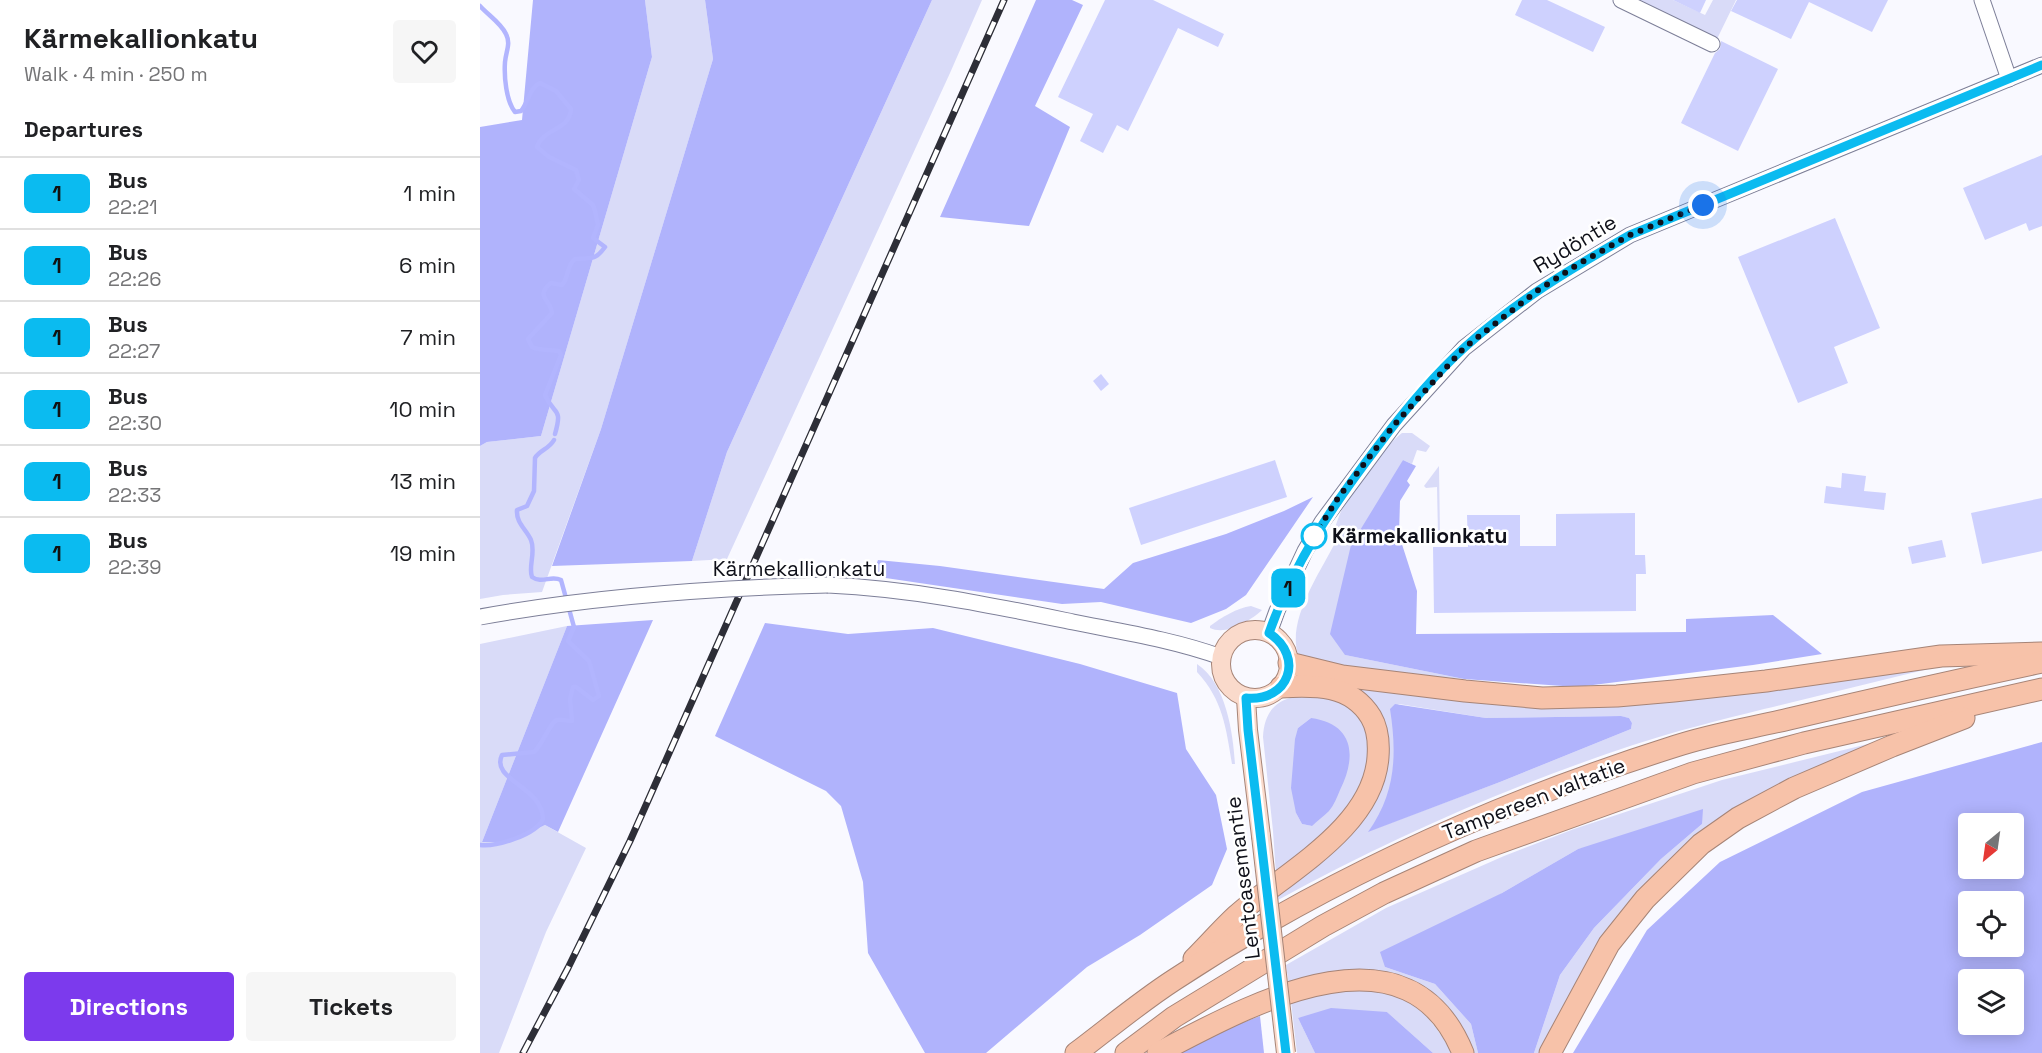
<!DOCTYPE html>
<html lang="en">
<head>
<meta charset="utf-8">
<style>
	:root { --surface:#fff; --page:#f6f6f6; --text:#202124; --muted:#757577; --line:#e0e0e0; --accent:#7c3aed }
	body { margin:0; font-family:"Space Grotesk",sans-serif; background:var(--page); color:var(--text); height:100vh; display:flex; flex-direction:column; font-size:22px; white-space:nowrap }
	* { box-sizing:border-box; margin:0 }
	p { font-size:20px; color:var(--muted) }
	.icon { flex:none; width:33px; height:33px; fill:none; stroke:currentColor; stroke-width:2; stroke-linecap:round; stroke-linejoin:round }
	.map { position:relative; flex:1; overflow:hidden }
	.drawer { display:flex; flex-direction:column; background:var(--surface); width:480px }
	.drawer>* { flex:none }
	.badge { padding:0 12px; border-radius:9px; font-size:21px; line-height:39px }
	.needle { width:39px; rotate:209deg }
	.tools { position:absolute; left:1478px; top:813px; display:grid; gap:12px }
	.tools a { display:grid; place-items:center; width:66px; height:66px; border-radius:6px; background:var(--surface); box-shadow:0 3px 15px #0003; font-size:30px }
	.you { position:absolute; width:30px; height:30px; margin:-15px; border:4px solid #fff; border-radius:50%; background:#1a73e8; box-shadow:0 0 0 9px #1a73e833 }
	.map>.badge { position:absolute; translate:-50% -50%; box-shadow:0 0 0 3px #fff }
	h2 { padding:0 24px; font-size:22px; line-height:54px }
	.round { display:grid; place-items:center; flex:none; width:63px; height:63px; border-radius:6px; background:var(--page) }
	.summary { display:flex; align-items:center; justify-content:space-between; height:102px; padding:0 24px }
	h1 { font-size:28px; font-weight:800; line-height:45px }
	.primary-button { display:flex; gap:12px; margin-top:auto; padding:12px 24px }
	.primary-button a { flex:1; height:69px; border-radius:6px; background:var(--accent); color:#fff; font-size:24px; font-weight:800; line-height:69px; text-align:center }
	.primary-button a+a { background:var(--page); color:var(--text) }
	ul { padding:0; list-style:none }
	li { display:flex; align-items:center; gap:18px; height:72px; padding:0 24px; border-top:2px solid var(--line) }
	li div { flex:1 }
	li b { display:block; font-size:22px }
	li em { font-style:normal }
	li .badge { min-width:66px; font-weight:700; text-align:center }
	main { display:flex; flex:1; min-height:0 }
	.map>svg:first-child { display:block }
	.green { fill:#d9dbf8; fill-rule:evenodd }
	.forest { fill:#b0b3fc; fill-rule:evenodd }
	.lines { fill:none; stroke-linecap:round; stroke-linejoin:round }
	.stream { stroke:#b2b5fe; stroke-width:4.5 }
	.building { fill:#ced1fe }
	.minor-casing { stroke:#7d7f98; stroke-width:17 }
	.major-casing { stroke:#a68477; stroke-width:20 }
	.highway-casing { stroke:#a68477; stroke-width:23 }
	.minor { stroke:#fff; stroke-width:15 }
	.major { stroke:#fadacb; stroke-width:18 }
	.highway { stroke:#f7c2a9; stroke-width:21 }
	.rail-casing { stroke:#2d2e37; stroke-width:7 }
	.rail { stroke:#fff; stroke-width:4.5; stroke-dasharray:14; stroke-linecap:butt }
	.minor-bridge-casing { stroke:#7d7f98; stroke-width:17; stroke-linecap:butt }
	.major-bridge-casing { stroke:#a68477; stroke-width:20; stroke-linecap:butt }
	.minor-bridge { stroke:#fff; stroke-width:15 }
	.major-bridge { stroke:#fadacb; stroke-width:18 }
	.line-casing { stroke:#fff; stroke-width:14 }
	.line { stroke:#0bbbf0; stroke-width:9 }
	.walk { stroke:#0f1019; stroke-width:6; stroke-dasharray:0 10.8 }
	.stop-dot { fill:#fff; stroke:#0bbbf0; stroke-width:3 }
	.labels { text-anchor:middle; stroke-width:5; stroke-linejoin:round; paint-order:stroke }
	.street-label { font-size:21px; fill:#0f1019; stroke:#fff }
	.stop-label { font-size:21px; font-weight:bold; fill:#0f1019; stroke:#fff; text-anchor:start }
</style>
</head>
<body>
<main>
<section class="drawer">
<div class="summary"><div><h1>Kärmekallionkatu</h1><p>Walk · 4 min · 250 m</p></div><a class="round"><svg class="icon" aria-label="heart" viewBox="0 0 24 24"><path d="M12 20l-8-8c-3-5 5-10 8-4 3-6 11-1 8 4z"/></svg></a></div>
<h2>Departures</h2>
<ul>
<li><span class="badge" style="background:#0bbbf0;color:#111">1</span><div><b>Bus</b><p>22:21</p></div><em>1 min</em></li>
<li><span class="badge" style="background:#0bbbf0;color:#111">1</span><div><b>Bus</b><p>22:26</p></div><em>6 min</em></li>
<li><span class="badge" style="background:#0bbbf0;color:#111">1</span><div><b>Bus</b><p>22:27</p></div><em>7 min</em></li>
<li><span class="badge" style="background:#0bbbf0;color:#111">1</span><div><b>Bus</b><p>22:30</p></div><em>10 min</em></li>
<li><span class="badge" style="background:#0bbbf0;color:#111">1</span><div><b>Bus</b><p>22:33</p></div><em>13 min</em></li>
<li><span class="badge" style="background:#0bbbf0;color:#111">1</span><div><b>Bus</b><p>22:39</p></div><em>19 min</em></li>
</ul>
<div class="primary-button"><a>Directions</a><a>Tickets</a></div>
</section>
<div class="map">
<svg width="1562" height="1053" viewBox="0 0 1562 1053">
	<rect width="100%" height="100%" fill="#f9f9ff"/>
	<g class="green">
		<polygon points="165,0 225,0 233,59 121,429 62,592 23,595 0,599 0,446 7,442 61,436 172,57"/>
		<polygon points="452,0 502,0 470,73 247,559 212,561 247,452"/>
		<polygon points="1153,0 1193,0 1225,15 1233,0 1256,0 1237,39"/>
		<path d="M 922,433 L 932,433 L 950,446 L 946,452 L 937,450 L 932,464 L 923,460 L 865,655 L 984,679 L 869,669 L 818,655 C 807,619 840,573 856,541 L 852,538 C 855,528 858,517 863,507 C 870,492 908,442 922,433 Z"/>
		<polygon points="959,466 960,534 960,535 958,535 957,487 946,488 944,486"/>
		<path d="M 771,606 L 782,610 C 770,621 746,636 730,628 L 730,626 C 742,617 757,608 771,606 Z"/>
		<polygon points="87,626 2,842 31,842 65,825 106,848 66,932 19,1053 0,1053 0,644"/>
		<path d="M 717,664 C 746,683 753,732 755,764 L 752,764 C 746,728 743,700 717,672 Z"/>
		<path d="M 1461,666 C 1402,680 1343,695 1284,709 C 1240,720 1196,731 1153,745 C 1030,786 911,838 798,900 L 796,892 L 858,840 L 904,750 L 864,686 L 964,697 ZM 919,704 L 1006,718 L 1140,716 L 1149,718 L 1152,723 L 1151,729 L 1020,782 L 889,831 C 892,826 897,821 900,816 C 918,783 916,744 911,709 Z"/>
		<path d="M 847,694 L 879,714 L 892,744 L 880,790 L 857,821 L 796,875 L 793,831 L 783,737 C 785,696 814,695 847,694 ZM 831,718 L 832,826 L 822,824 L 816,813 L 818,728 Z"/>
		<polygon points="1396,742 1207,845 1168,882 1060,1053 1054,1053 1080,975 1114,928 1181,859 1222,824 1098,849 1022,893 905,967 955,984 991,1024 998,1053 991,1053 959,1001 941,988 809,986 806,965 906,908 1024,856 1094,829 1242,780"/>
		<path d="M 876,990 C 887,991 899,991 909,994 C 940,1002 957,1027 972,1053 L 953,1053 L 907,1012 L 818,1018 L 835,1053 L 817,1053 L 811,1002 L 835,995 Z"/>
	</g>
	<g class="forest">
		<polygon points="53,0 165,0 172,57 61,436 7,442 0,446 0,127 42,120"/>
		<polygon points="225,0 452,0 247,452 212,561 72,566 121,429 233,59"/>
		<polygon points="556,0 592,0 603,5 555,106 590,127 549,226 460,217"/>
		<polygon points="923,460 936,466 927,481 930,485 920,501 919,535 937,591 936,634 1206,632 1206,619 1293,615 1342,654 1273,665 1097,687 984,679 865,655 850,634 871,545"/>
		<polygon points="833,497 766,595 746,609 711,623 621,602 582,604 392,576 398,560 460,566 624,589 653,563 746,534 804,511"/>
		<polygon points="173,620 78,832 65,825 31,842 2,842 87,626"/>
		<polygon points="285,623 368,634 453,628 600,664 697,693 706,749 736,795 747,849 732,885 660,935 607,967 506,1053 445,1053 388,953 383,882 361,806 346,791 235,736"/>
		<path d="M 915,704 L 1006,718 L 1141,716 L 1149,718 L 1152,723 L 1151,729 L 1020,782 L 888,832 C 916,793 917,754 910,709 Z"/>
		<path d="M 831,718 C 874,724 877,756 860,790 C 857,797 854,805 849,811 C 844,816 837,821 832,826 L 822,824 L 816,813 L 811,788 L 815,739 L 818,728 Z"/>
		<path d="M 1562,742 L 1562,1053 L 1093,1053 L 1167,930 L 1240,862 L 1382,792 ZM 1488,824 L 1533,824 L 1533,868 L 1488,868 ZM 1488,902 L 1533,902 L 1533,946 L 1488,946 ZM 1488,980 L 1533,980 L 1533,1024 L 1488,1024 Z"/>
		<polygon points="1223,809 1222,824 1181,859 1114,928 1080,975 1054,1053 998,1053 991,1024 955,984 905,967 900,952 1022,893 1098,849"/>
		<polygon points="851,1008 907,1012 953,1053 835,1053 818,1018"/>
		<polygon points="780,1016 784,1053 701,1053 749,1028"/>
	</g>
	<g class="lines">
		<g class="stream">
			<path d="M 0,6 C 8,15 21,23 26,34 C 31,44 26,51 25,62 C 24,76 26,101 35,112 L 41,111 C 48,103 50,87 60,83 L 76,91 L 91,109 C 90,131 63,128 57,147 L 69,157 L 96,170 L 99,180 L 94,189 L 113,205 L 115,211 L 118,225 L 113,238 L 125,247 C 114,262 111,257 95,259 C 86,266 89,278 82,285 L 71,283 C 54,296 71,300 72,313 L 48,339 L 52,347 C 60,351 69,349 79,351 L 81,355 L 65,395 C 74,416 83,406 75,434"/>
			<path d="M 0,845 C 16,847 56,835 63,819 C 62,786 10,780 22,755 L 54,752 C 62,746 70,722 77,720 C 82,719 87,721 92,721 L 90,699 L 93,687 L 96,687 L 113,700 L 119,696 L 109,661 L 88,641 L 94,627 L 81,580 C 71,575 62,584 52,577 C 48,567 56,552 51,540 C 46,529 36,523 37,510 L 47,506 L 54,491 L 55,458 C 60,450 69,449 74,440"/>
		</g>
	</g>
	<g class="building">
		<polygon points="625,0 673,0 744,34 738,47 698,28 648,131 637,125 623,153 600,141 613,114 578,97"/>
		<polygon points="1042,0 1067,0 1125,27 1113,52 1035,15"/>
		<polygon points="1193,0 1226,0 1220,13"/>
		<polygon points="1257,0 1408,0 1392,32 1329,2 1311,39 1251,11"/>
		<polygon points="1241,41 1298,69 1258,151 1201,123 1235,53 1240,49"/>
		<polygon points="1562,155 1562,226 1549,231 1546,223 1505,240 1483,188"/>
		<polygon points="1355,218 1400,328 1354,347 1368,383 1318,403 1258,257"/>
		<polygon points="621,374 629,384 621,391 613,381"/>
		<polygon points="795,460 807,497 661,545 649,508"/>
		<polygon points="1362,473 1386,476 1384,491 1406,493 1404,510 1344,503 1346,486 1361,488"/>
		<polygon points="1562,498 1562,551 1502,564 1491,513"/>
		<polygon points="1155,513 1155,555 1165,555 1166,574 1156,574 1156,611 954,613 953,547 988,547 987,515 1040,515 1040,546 1076,546 1076,514"/>
		<polygon points="1462,540 1466,557 1432,564 1428,547"/>
	</g>
	<g class="lines">
		<g class="minor-casing">
			<g id="minor">
				<polyline points="1141,0 1232,44"/>
				<polyline points="1502,0 1529,79"/>
				<path d="M 348,585 C 434,589 510,605 593,622 C 643,632 694,640 741,657"/>
				<polyline points="789,633 797,611 825,551 842,522 914,425 984,348 1057,291 1150,235 1562,65"/>
			</g>
		</g>
		<g class="major-casing">
			<g id="major">
				<circle cx="775" cy="664" r="34"/>
				<polyline points="766,698 768,730 781,836"/>
			</g>
		</g>
		<g class="highway-casing">
			<g id="highway">
				<polyline points="809,663 862,676 985,691 1062,698 1137,696 1194,691 1286,681 1461,656 1561,653"/>
				<path d="M 714,959 C 728,945 741,930 756,916 C 803,873 893,829 898,757 C 899,744 898,729 891,717 C 871,684 835,685 801,687"/>
				<path d="M 596,1053 C 628,1029 660,1002 694,980 C 849,878 1019,802 1196,746 C 1232,734 1271,728 1309,719 C 1393,699 1477,680 1562,662"/>
				<polyline points="646,1053 694,1017 843,926 904,893 996,851 1213,773 1324,743 1562,689"/>
				<path d="M 678,1053 C 766,1007 927,915 983,1053"/>
				<polyline points="1070,1053 1129,944 1165,899 1221,844 1258,818 1314,788 1412,746 1484,718"/>
			</g>
		</g>
		<use href="#minor" class="minor"/>
		<use href="#major" class="major"/>
		<use href="#highway" class="highway"/>
		<g class="rail-casing">
			<polyline id="rail" points="43,1053 88,968 150,841 524,0"/>
		</g>
		<use href="#rail" class="rail"/>
		<g class="minor-bridge-casing">
			<path id="minor-bridge" d="M 0,617 C 115,596 231,588 348,585"/>
		</g>
		<g class="major-bridge-casing">
			<polyline id="major-bridge" points="781,836 806,1053"/>
		</g>
		<use href="#minor-bridge" class="minor-bridge"/>
		<use href="#major-bridge" class="major-bridge"/>
	</g>
	<g class="lines">
		<g class="line-casing">
			<path id="line" d="M 806,1053 L 768,730 L 766,698 C 809,702 825,657 789,633 C 814,562 853,505 898,446 C 924,411 953,376 985,347 C 1035,302 1092,268 1150,235 L 1562,65"/>
		</g>
		<use href="#line" class="line"/>
		<polyline class="walk" points="834,536 858,498 914,425 984,348 1057,291 1097,265 1150,235 1223,205"/>
	</g>
	<circle class="stop-dot" cx="834" cy="536" r="12"/>
	<g class="labels">
		<g class="street-label">
			<text transform="translate(1095 244) rotate(-31)" y="7">Rydöntie</text>
			<text x="319" y="576">Kärmekallionkatu</text>
			<text transform="translate(1054 799) rotate(-21)" y="7">Tampereen valtatie</text>
			<text transform="translate(763 878) rotate(-97)" y="7">Lentoasemantie</text>
		</g>
		<g class="stop-label">
			<text x="852" y="543">Kärmekallionkatu</text>
		</g>
	</g>
</svg>
<div class="tools">
<a><svg class="needle" viewBox="-14 -14 28 28"><path d="M0-13l5 13h-10z" fill="#e53935"/><path d="M0 13l5-13h-10z" fill="#757577"/></svg></a>
<a><svg class="icon" aria-label="locate" viewBox="0 0 24 24"><circle cx="12" cy="12" r="6"/><path d="M12 2v4M12 18v4M2 12h4M18 12h4"/></svg></a>
<a><svg class="icon" aria-label="layers" viewBox="0 0 24 24"><path d="M12 4l9 5-9 5-9-5zM3 14l9 5 9-5"/></svg></a>
</div>
<div class="you" style="left:1223px;top:205px"></div>
<b class="badge" style="left:808px;top:588px;background:#0bbbf0;color:#111">1</b>
</div>
</main>
</body>
</html>
